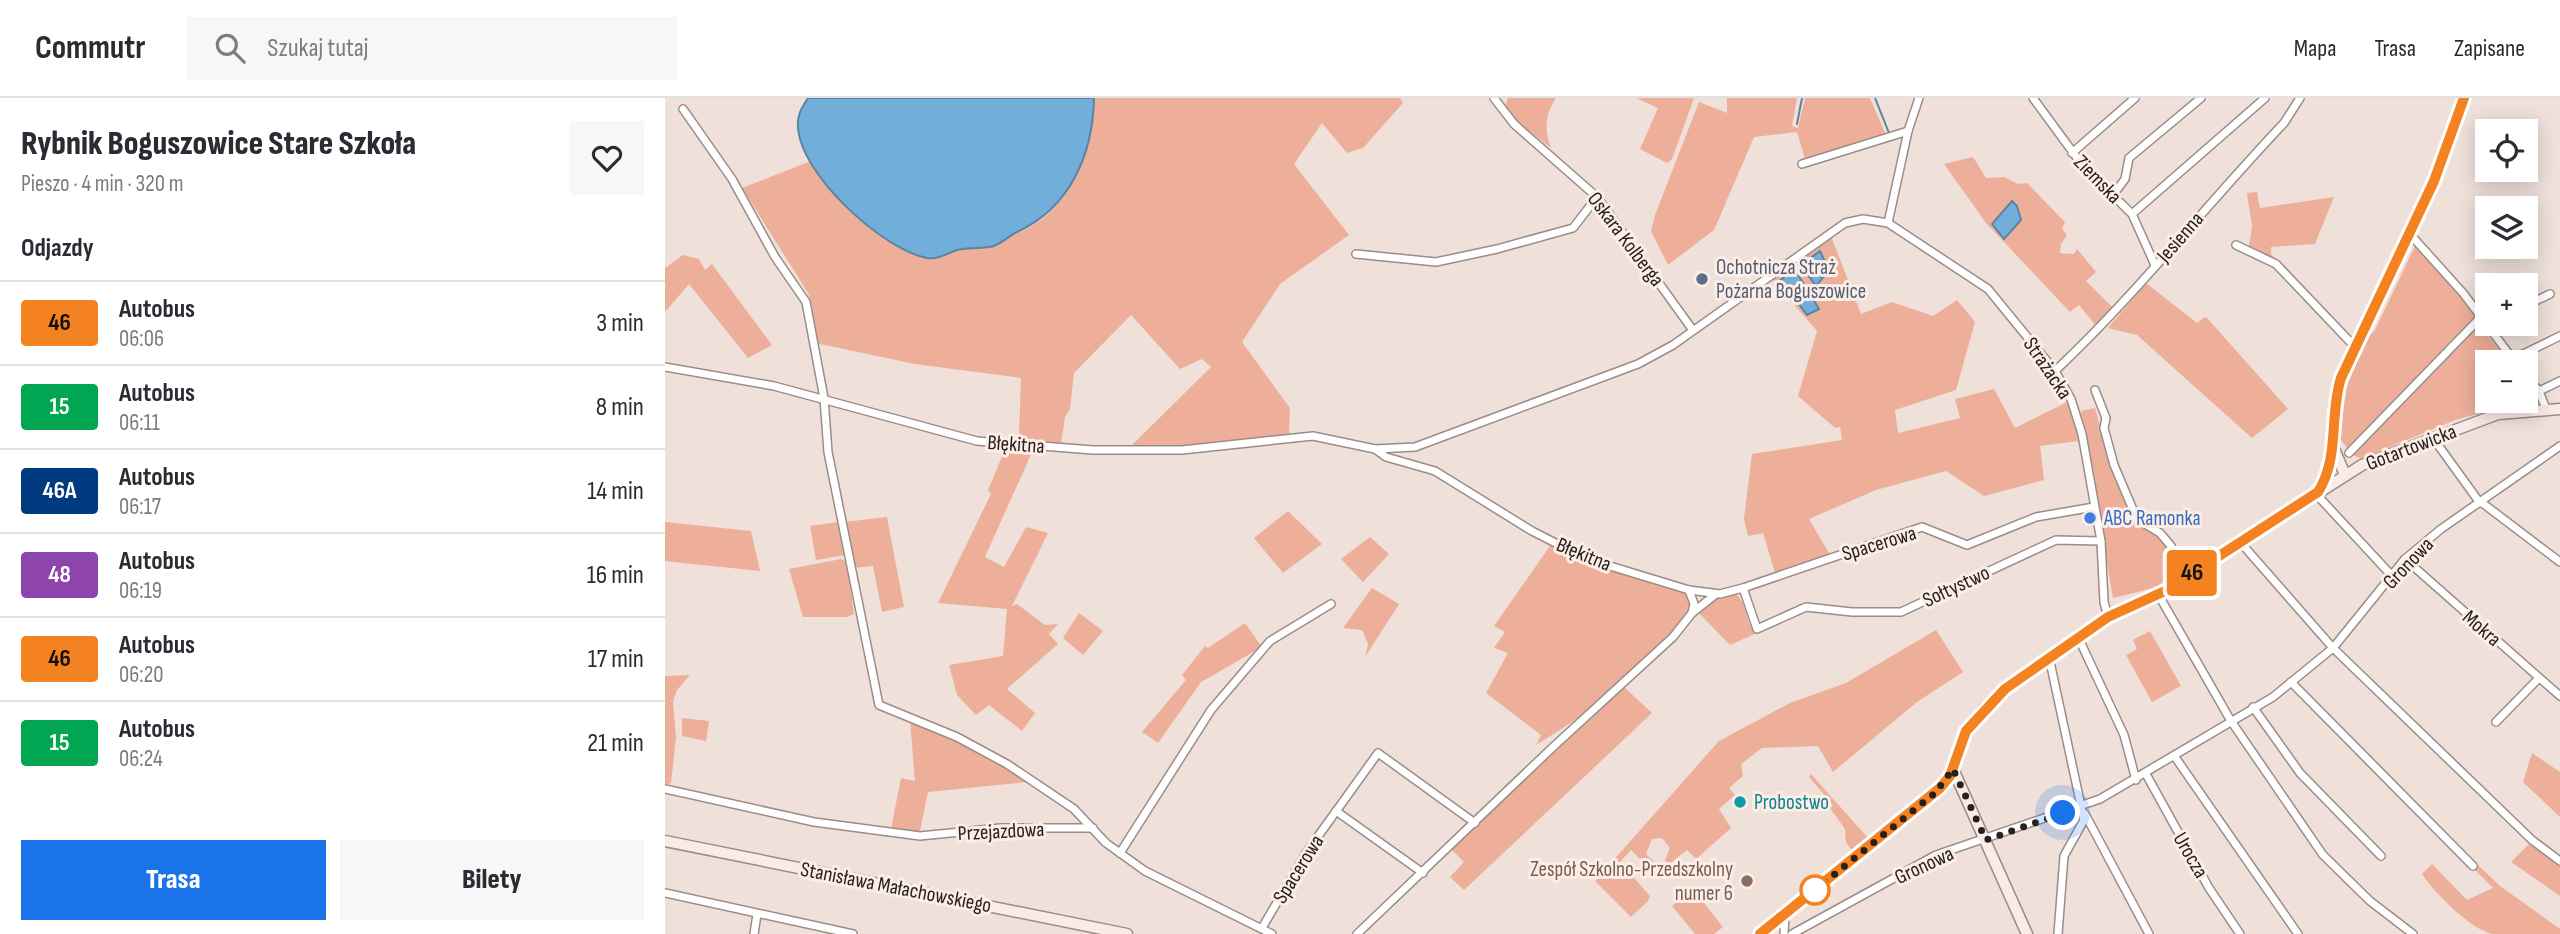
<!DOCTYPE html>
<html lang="pl">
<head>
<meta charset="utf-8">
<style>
	:root { --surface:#fff; --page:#f7f7f7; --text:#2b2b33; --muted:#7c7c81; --line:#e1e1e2; --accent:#1a73e8 }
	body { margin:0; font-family:"Sofia Sans Condensed",sans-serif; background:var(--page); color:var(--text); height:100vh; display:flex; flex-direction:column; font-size:26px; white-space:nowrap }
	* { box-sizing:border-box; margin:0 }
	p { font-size:23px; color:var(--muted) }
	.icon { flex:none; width:38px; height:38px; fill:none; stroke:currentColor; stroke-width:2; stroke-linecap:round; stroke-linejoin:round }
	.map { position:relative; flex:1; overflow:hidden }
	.drawer { display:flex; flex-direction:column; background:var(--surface); width:665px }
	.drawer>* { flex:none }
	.badge { padding:0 14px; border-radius:5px; font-size:24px; line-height:46px }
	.controls { position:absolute; left:1810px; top:21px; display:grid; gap:14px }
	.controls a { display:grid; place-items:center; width:63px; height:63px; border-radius:0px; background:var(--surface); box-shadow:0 4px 18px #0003; font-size:35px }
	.you { position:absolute; width:35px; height:35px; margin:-18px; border:5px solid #fff; border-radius:50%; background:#1a73e8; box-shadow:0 0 0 10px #1a73e833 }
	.map>.badge { position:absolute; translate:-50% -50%; box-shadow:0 0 0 4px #fff }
	h2 { padding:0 21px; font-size:26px; line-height:63px }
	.round { display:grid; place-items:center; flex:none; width:74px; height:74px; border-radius:0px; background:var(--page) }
	.summary { display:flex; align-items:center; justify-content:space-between; height:119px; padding:0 21px }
	h1 { font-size:33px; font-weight:800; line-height:52px }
	.action { display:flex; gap:14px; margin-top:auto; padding:14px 21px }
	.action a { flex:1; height:80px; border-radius:0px; background:var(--accent); color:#fff; font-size:28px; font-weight:800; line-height:80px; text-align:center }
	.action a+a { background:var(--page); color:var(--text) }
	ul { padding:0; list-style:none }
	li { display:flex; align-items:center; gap:21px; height:84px; padding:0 21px; border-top:2px solid var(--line) }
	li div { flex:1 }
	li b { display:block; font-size:26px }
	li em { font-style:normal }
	li .badge { min-width:77px; font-weight:700; text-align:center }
	header { display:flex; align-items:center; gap:42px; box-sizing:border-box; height:98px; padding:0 35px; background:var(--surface); border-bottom:2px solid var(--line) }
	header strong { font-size:33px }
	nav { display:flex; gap:38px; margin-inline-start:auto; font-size:24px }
	.search { width:490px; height:63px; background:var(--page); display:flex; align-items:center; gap:18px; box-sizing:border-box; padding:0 24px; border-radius:0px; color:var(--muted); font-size:26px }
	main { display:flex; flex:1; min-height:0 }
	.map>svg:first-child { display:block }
	.green { fill:#edaf99 }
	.water { fill:#71afda; stroke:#5a84a2; stroke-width:2 }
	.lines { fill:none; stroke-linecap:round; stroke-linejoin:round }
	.stream { stroke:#5a84a2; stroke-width:2 }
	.street-casing { stroke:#9a8c87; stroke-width:10 }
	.secondary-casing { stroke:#9a8c87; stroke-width:13 }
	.street { stroke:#fff; stroke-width:7 }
	.secondary { stroke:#faebe7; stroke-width:10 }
	.line-casing { stroke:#fff; stroke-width:16 }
	.line { stroke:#f58220; stroke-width:10 }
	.walk { stroke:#26211f; stroke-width:7; stroke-dasharray:0 12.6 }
	.service-dot { fill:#5c6f8a; stroke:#fdede7; stroke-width:2.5 }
	.shop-dot { fill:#3f7fe0; stroke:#fdede7; stroke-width:2.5 }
	.culture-dot { fill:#0f9aa8; stroke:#fdede7; stroke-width:2.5 }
	.education-dot { fill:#8d6e63; stroke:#fdede7; stroke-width:2.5 }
	.stop-dot { fill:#fff; stroke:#f58220; stroke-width:3.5 }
	.labels { text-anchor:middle; stroke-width:6; stroke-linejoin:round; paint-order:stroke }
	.street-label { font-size:21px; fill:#26211f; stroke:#fdede7 }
	.service-label { font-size:21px; fill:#4e5e75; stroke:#fdede7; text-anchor:start }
	.shop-label { font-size:21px; fill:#366cbe; stroke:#fdede7; text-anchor:start }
	.culture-label { font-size:21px; fill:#0d838f; stroke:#fdede7; text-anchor:start }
	.education-label { font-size:21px; fill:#785e54; stroke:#fdede7; text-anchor:end }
</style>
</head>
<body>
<header>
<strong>Commutr</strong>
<div class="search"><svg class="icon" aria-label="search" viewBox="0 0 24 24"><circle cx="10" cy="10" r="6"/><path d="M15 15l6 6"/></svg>Szukaj tutaj</div>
<nav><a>Mapa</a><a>Trasa</a><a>Zapisane</a></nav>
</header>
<main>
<section class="drawer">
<div class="summary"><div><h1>Rybnik Boguszowice Stare Szkoła</h1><p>Pieszo · 4 min · 320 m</p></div><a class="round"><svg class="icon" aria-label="heart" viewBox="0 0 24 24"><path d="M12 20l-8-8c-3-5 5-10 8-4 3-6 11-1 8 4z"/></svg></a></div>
<h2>Odjazdy</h2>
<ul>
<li><span class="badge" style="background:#f58220;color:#111">46</span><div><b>Autobus</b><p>06:06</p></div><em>3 min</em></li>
<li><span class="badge" style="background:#00a651;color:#fff">15</span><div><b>Autobus</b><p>06:11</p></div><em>8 min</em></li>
<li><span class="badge" style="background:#003b80;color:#fff">46A</span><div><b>Autobus</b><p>06:17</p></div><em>14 min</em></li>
<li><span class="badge" style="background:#8e44ad;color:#fff">48</span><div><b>Autobus</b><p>06:19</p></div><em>16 min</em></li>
<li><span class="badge" style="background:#f58220;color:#111">46</span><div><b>Autobus</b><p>06:20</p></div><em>17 min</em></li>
<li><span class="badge" style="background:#00a651;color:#fff">15</span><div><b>Autobus</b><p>06:24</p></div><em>21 min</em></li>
</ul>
<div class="action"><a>Trasa</a><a>Bilety</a></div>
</section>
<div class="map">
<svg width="1895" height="836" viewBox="0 0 1895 836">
	<rect width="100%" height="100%" fill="#efe0da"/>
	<g class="green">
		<path d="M 429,0 L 735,0 L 738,5 L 698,50 L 682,55 L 657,25 L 629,66 L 684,137 L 615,186 L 577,244 L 625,310 L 624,336 L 530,347 L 466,348 L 546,269 L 537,261 L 515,271 L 466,217 L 409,275 L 405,311 L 400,319 L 396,345 L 354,340 L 356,280 L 250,266 L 150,245 L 147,207 L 143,195 L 77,90 L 146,63 C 162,93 218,150 253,157 C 276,161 293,152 315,146 C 333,141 354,137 370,126 C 410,101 428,44 429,0 Z"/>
		<path d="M 843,0 L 891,0 C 880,16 879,32 886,50 L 850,22 L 840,8 Z"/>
		<polygon points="971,0 1029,0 1007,61 1002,65 975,51 993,10"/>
		<polygon points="1062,0 1132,0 1127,28 1133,30 1140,0 1205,0 1221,37 1140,61 1132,34 1089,39 1049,132 1003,167 986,133 990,117 1034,4 1062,15"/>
		<polygon points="1308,59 1321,80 1339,79 1353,86 1362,85 1400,124 1397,131 1402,137 1396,146 1395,155 1409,156 1412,151 1431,174 1421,183 1450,212 1432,229 1414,207 1405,214 1321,125 1279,66"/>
		<polygon points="1592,94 1595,110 1669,99 1650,146 1606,149 1606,156 1613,163 1584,148 1587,128 1582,95"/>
		<polygon points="1166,138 1196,216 1227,204 1268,218 1292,202 1310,224 1291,292 1230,312 1233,335 1295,320 1290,301 1329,291 1350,330 1402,304 1414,343 1375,348 1379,382 1319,398 1281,373 1211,392 1144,421 1165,457 1110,475 1098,435 1083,438 1079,421 1087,356 1177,342 1175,329 1170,330 1133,298 1152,233 1107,181"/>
		<polygon points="1751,146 1771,167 1809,213 1812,225 1845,264 1822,264 1822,303 1860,303 1860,283 1873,300 1790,322 1696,361 1688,357 1675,341 1681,290 1703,238 1709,234"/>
		<polygon points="18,157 34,161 40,172 47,166 107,247 83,260 24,186 0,214 0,170"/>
		<polygon points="1481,185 1532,225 1540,219 1543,221 1623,311 1587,340 1472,237 1443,230"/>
		<polygon points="1430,310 1442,354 1469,422 1495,440 1506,453 1514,476 1489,490 1448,500 1416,313"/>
		<polygon points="341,349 368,352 320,459 339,469 361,429 383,435 347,508 352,506 380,527 393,526 384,536 393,546 342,591 370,615 357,633 324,607 311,617 292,597 284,567 338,558 342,511 273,505 326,396 323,392"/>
		<polygon points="623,413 657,446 618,475 589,440"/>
		<polygon points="222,419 239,509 217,514 208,468 188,470 179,424"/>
		<polygon points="0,424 86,433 95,473 0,463"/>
		<polygon points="173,424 180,457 151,462 145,428"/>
		<polygon points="705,439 724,456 698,484 676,461"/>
		<path d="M 885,448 C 897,454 910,464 923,468 C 951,477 1008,479 1026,501 L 1023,519 L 915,619 L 871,647 L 876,637 L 821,595 L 843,555 L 829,550 L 840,534 L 829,528 Z"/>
		<polygon points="176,461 182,464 189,516 182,519 138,519 124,471"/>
		<polygon points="707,490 734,506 700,559 703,546 697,532 678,530"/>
		<path d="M 1071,496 C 1084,507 1078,524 1092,535 L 1065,547 L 1033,514 L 1050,501 Z"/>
		<polygon points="414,515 438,533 418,557 398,540"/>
		<polygon points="580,525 597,549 536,584 493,645 477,634 521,582 517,577 540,548 543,550"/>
		<polygon points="1271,532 1298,574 1252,604 1168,674 1153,648 1097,650 1076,666 1078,678 1064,690 1070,697 1054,711 1066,730 1031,761 1022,752 1002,768 1000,762 1005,750 997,740 987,741 981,756 1000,775 995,781 966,752 955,764 985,798 983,803 966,819 930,783 1054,643 1125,605 1181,585"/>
		<polygon points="1485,533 1516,588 1487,604 1461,557 1472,551 1468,542"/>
		<polygon points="25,577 12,592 8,603 11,639 6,685 0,687 0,578"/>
		<polygon points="959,589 987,615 799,792 785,779 799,764 786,751"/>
		<polygon points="17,620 44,623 41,643 17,638"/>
		<polygon points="245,622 293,641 362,684 263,694 255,733 258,736 226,731 236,680 250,683"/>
		<polygon points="1867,655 1895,674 1895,719 1858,684"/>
		<polygon points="1146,676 1203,740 1187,753 1181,744 1180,731 1165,710 1168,707 1144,679"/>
		<polygon points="1865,745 1895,767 1895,798 1846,764"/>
		<path d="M 1767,766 L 1802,802 L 1828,790 L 1809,771 L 1813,767 L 1835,788 L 1895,831 L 1895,836 C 1874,836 1849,836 1828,836 C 1808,833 1768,794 1757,776 Z"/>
		<polygon points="1028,791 1058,829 1049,836 1030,836 1007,808"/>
	</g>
	<g class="water">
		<path d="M 143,0 L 429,0 C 428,56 405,110 352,134 C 344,138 337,145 329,148 C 319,151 308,149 297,151 C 284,153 276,162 262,160 C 218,152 135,76 133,29 C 132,16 137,10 143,0 Z"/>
		<polygon points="1347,103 1352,108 1356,122 1339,141 1327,126"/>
		<polygon points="1155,153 1164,172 1151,188 1136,167"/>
		<polygon points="1129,170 1154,211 1142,217 1116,182"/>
	</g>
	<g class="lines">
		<g class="stream">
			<polyline points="1210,0 1224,35"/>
			<polyline points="1132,26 1137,0"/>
		</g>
		<g class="street-casing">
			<g id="street">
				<polyline points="829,0 849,26 932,99 1027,231"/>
				<polyline points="1368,0 1418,68 1467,116 1490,167"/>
				<polyline points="18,11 67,81 110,159 141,204 159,300 163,354 214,607 292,639 342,666 409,711 441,745 480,773 607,836"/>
				<polyline points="1407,55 1470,0"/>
				<polyline points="1137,66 1243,33"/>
				<polyline points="1448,97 1460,81 1464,60 1536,0"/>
				<polyline points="1467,116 1600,0"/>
				<polyline points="1223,125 1243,33 1254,0"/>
				<polyline points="1744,135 1798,195 1850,264"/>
				<polyline points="1571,147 1611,166 1690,249"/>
				<polyline points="691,156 771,164 832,151 908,130 932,99"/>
				<polyline points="1860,208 1885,196"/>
				<polyline points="1848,261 1895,238"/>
				<polyline points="0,269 109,288 312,343 428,352 517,352 648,338 710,351 750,349 973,266 1008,247 1180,125 1198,121 1223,125 1323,191 1390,273 1406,301 1417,336 1436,443 1439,504 1443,519"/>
				<path d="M 1390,273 C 1472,196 1541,107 1619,25 L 1635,0"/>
				<polyline points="1860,277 1874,293 1881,311"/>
				<polyline points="1430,292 1441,320 1439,330 1449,367 1472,421 1495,435 1506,448 1522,479"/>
				<polyline points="1874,293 1895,283"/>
				<polyline points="1768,340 1815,405"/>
				<polyline points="710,351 721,359 770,373 867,433 922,461 1024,492 1055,496 1078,490 1092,531 1141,509 1187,514 1236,514 1391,442 1436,443"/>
				<polyline points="1684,355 1816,219"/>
				<polyline points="1651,396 1728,479"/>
				<polyline points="1816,404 1895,464"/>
				<polyline points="1576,445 1668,550 1867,742 1895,763"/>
				<polyline points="1740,461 1895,598"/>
				<polyline points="1078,490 1257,429 1302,447 1371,419 1429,409"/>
				<polyline points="1493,496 1566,623 1658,757 1705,803 1748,836"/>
				<polyline points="1027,515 1051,496"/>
				<polyline points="1413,539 1459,637 1471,682"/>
				<polyline points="1384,559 1419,722 1399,758 1393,836"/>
				<polyline points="1626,584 1808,768"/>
				<polyline points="1588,609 1635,675 1716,758"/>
				<polyline points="1831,624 1874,580"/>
				<polyline points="1510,659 1633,836"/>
				<polyline points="1481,676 1544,790 1575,836"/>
				<polyline points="0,691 149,724 255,738 335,730 428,730"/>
				<polyline points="671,713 758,775"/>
				<polyline points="1420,716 1484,836"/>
				<polyline points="455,755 546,612 605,543 666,506"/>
				<polyline points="0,795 188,836"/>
				<polyline points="597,830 641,755 713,655 810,725"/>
				<polyline points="89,836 92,816"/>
				<polyline points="692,836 888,649 1008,539 1027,515 1029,506 1024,492"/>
				<polyline points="1119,836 1120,816"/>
				<polyline points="1127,836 1271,757 1435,701 1608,599 1668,550 1740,461 1776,431 1895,348"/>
			</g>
		</g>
		<g class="secondary-casing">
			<g id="secondary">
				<polyline points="1668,348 1680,377"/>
				<path d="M 1654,392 C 1675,359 1665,317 1676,280 L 1769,83 L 1799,0"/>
				<polyline points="1288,671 1362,836"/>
				<polyline points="0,743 462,836"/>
				<polyline points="1094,836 1275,690 1285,678 1301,633 1319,611 1340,591 1443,519 1500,493 1697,367 1833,316 1895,311"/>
			</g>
		</g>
		<use href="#street" class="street"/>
		<use href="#secondary" class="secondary"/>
	</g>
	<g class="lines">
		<g class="line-casing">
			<path id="line" d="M 1095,836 L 1275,690 L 1285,678 L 1301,633 L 1340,591 L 1443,519 L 1500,493 L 1653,394 C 1675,359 1664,318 1676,280 L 1769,83 L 1799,0"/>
		</g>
		<use href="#line" class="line"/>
		<polyline class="walk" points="1150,792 1270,695 1288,671 1321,742 1398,715"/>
	</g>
	<circle class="service-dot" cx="1037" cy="181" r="7"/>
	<circle class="shop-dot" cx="1425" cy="420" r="7"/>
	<circle class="culture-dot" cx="1075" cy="704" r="7"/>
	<circle class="education-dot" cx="1082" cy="783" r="7"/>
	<circle class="stop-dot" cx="1150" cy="792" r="14"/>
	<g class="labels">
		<g class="street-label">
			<text transform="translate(1433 81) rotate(46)" y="7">Ziemska</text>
			<text transform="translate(1515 139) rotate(-49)" y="7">Jesienna</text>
			<text transform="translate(961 141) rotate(53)" y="7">Oskara Kolberga</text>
			<text transform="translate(1383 270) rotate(56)" y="7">Strażacka</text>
			<text transform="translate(351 346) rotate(4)" y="7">Błękitna</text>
			<text transform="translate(1746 349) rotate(-21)" y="7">Gotartowicka</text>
			<text transform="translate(1214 445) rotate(-17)" y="7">Spacerowa</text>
			<text transform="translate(919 456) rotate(22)" y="7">Błękitna</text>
			<text transform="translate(1743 465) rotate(-46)" y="7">Gronowa</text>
			<text transform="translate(1291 488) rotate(-25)" y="7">Sołtystwo</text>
			<text transform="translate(1817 530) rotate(41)" y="7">Mokra</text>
			<text transform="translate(336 733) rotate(-3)" y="7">Przejazdowa</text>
			<text transform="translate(1526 757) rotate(60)" y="7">Urocza</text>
			<text transform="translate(1259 767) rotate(-25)" y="7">Gronowa</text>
			<text transform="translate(633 771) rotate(-58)" y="7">Spacerowa</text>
			<text transform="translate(231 789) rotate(11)" y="7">Stanisława Małachowskiego</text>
		</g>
		<g class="service-label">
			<text x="1051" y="176">Ochotnicza Straż<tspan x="1051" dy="24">Pożarna Boguszowice</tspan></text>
		</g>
		<g class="shop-label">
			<text x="1439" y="427">ABC Ramonka</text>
		</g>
		<g class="culture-label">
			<text x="1089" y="711">Probostwo</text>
		</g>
		<g class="education-label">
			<text x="1068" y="778">Zespół Szkolno-Przedszkolny<tspan x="1068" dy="24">numer 6</tspan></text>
		</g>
	</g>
</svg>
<div class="controls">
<a><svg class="icon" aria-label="locate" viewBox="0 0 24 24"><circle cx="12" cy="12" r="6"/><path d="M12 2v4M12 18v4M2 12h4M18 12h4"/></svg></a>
<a><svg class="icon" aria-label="layers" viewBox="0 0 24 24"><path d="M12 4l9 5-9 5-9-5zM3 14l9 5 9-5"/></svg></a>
<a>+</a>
<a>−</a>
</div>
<div class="you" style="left:1398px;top:715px"></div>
<b class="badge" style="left:1527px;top:475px;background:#f58220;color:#111">46</b>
</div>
</main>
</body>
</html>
